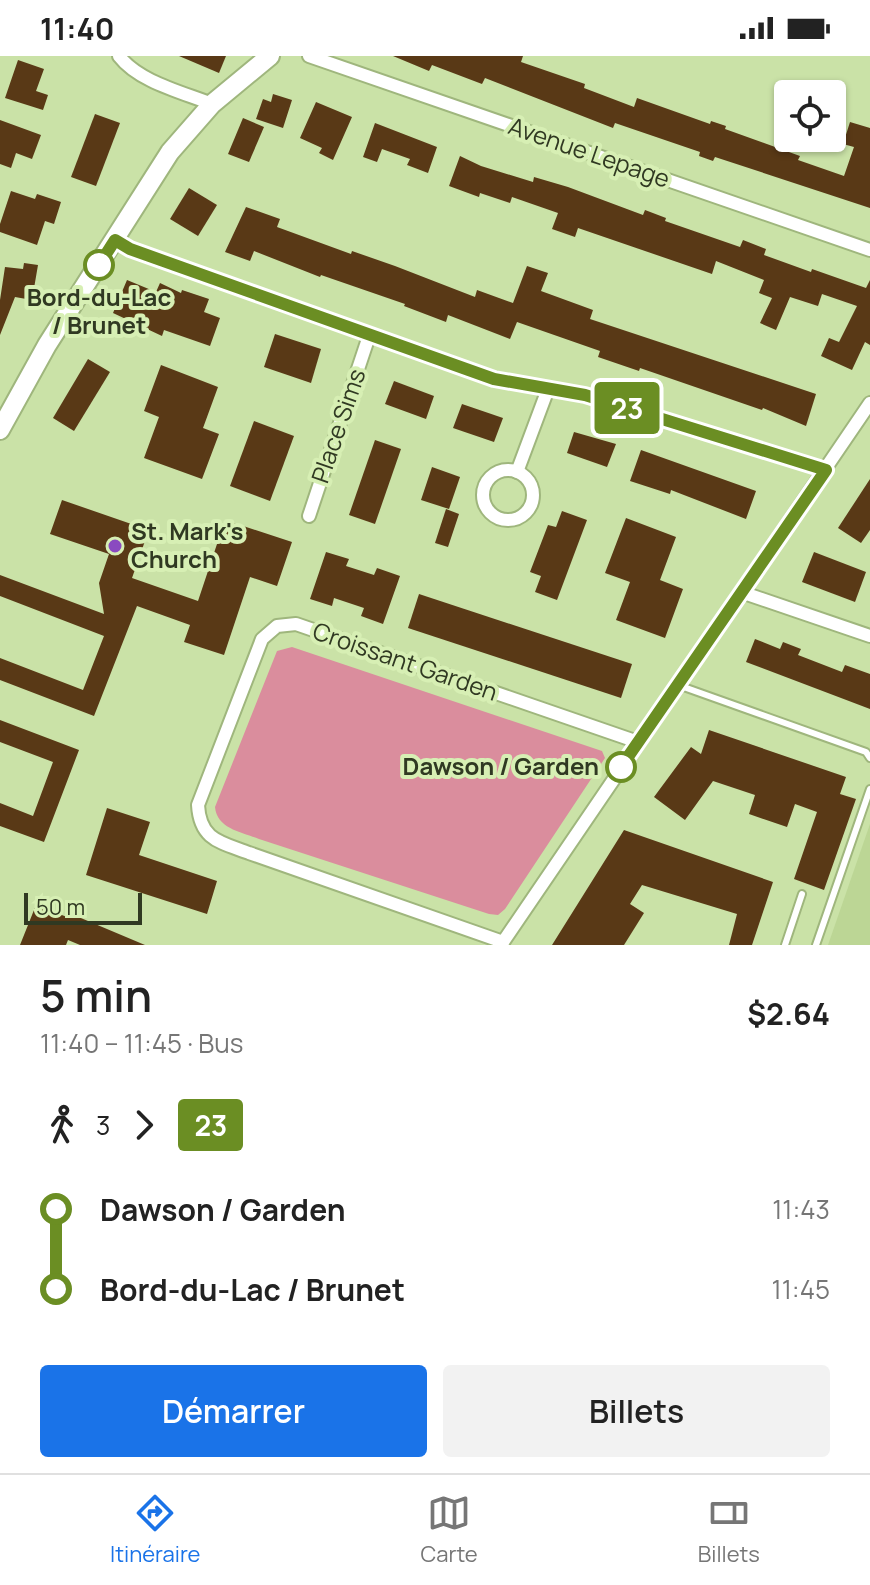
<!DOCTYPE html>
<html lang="fr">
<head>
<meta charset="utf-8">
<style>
	:root { --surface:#fff; --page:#f2f2f2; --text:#222; --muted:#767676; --line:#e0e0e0; --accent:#1a73e8 }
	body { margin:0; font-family:Manrope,sans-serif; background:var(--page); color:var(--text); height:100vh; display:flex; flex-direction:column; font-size:30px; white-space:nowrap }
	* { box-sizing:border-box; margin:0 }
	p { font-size:26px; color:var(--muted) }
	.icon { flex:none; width:44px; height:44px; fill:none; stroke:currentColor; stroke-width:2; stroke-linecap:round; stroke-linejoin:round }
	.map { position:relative; height:889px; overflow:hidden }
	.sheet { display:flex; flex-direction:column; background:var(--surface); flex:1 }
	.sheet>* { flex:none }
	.badge { padding:0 16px; border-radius:6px; font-size:28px; line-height:52px }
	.buttons { position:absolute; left:774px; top:24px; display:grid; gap:16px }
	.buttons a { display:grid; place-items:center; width:72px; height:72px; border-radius:8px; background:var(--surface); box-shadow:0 2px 6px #0004; font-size:40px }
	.scale { position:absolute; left:24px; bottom:20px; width:118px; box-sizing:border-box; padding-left:8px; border:4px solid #303922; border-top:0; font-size:22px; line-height:28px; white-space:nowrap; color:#303922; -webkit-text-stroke:6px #d7efb4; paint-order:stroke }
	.map>.badge { position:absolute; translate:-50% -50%; box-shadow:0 0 0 4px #fff }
	.legs { display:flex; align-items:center; gap:12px; height:88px; padding:0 40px; font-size:26px }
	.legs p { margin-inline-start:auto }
	.head { display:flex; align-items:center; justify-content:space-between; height:136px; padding:0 40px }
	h1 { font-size:44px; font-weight:600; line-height:60px }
	.action { display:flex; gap:16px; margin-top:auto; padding:16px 40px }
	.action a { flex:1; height:92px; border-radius:8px; background:var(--accent); color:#fff; font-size:32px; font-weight:600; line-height:92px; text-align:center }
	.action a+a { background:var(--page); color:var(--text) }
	ul { padding:0 40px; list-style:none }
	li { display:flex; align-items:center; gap:28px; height:80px; font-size:30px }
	li i { display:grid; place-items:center; width:12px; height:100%; margin:0 10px; background:currentColor }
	li i::after { content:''; width:20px; height:20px; margin:-10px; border:6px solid; border-radius:50%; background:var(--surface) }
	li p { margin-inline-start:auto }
	li:first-child i { background:linear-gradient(#0000 50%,currentColor 0) }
	li:last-child i { background:linear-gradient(currentColor 50%,#0000 0) }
	.status { display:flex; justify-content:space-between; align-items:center; height:56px; padding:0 40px; background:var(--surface); direction:ltr }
	.status svg { height:22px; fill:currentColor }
	.menu { display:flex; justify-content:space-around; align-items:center; height:112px; border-top:2px solid var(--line); background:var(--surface); font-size:22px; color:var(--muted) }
	.menu a { display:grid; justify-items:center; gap:4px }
	.menu .active { color:var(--accent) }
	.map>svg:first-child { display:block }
	.built { fill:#bcd695 }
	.green { fill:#da8d9d }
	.building { fill:#593916 }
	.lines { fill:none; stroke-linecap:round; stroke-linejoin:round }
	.lane-casing { stroke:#9fb67d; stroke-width:10 }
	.street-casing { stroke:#9fb67d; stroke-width:16 }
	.secondary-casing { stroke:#9fb67d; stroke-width:22 }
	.lane { stroke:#fff; stroke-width:6 }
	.street { stroke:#fff; stroke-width:12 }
	.secondary { stroke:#fff; stroke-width:18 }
	.line-1-casing { stroke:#fff; stroke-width:18 }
	.line-1 { stroke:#6b8e23; stroke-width:12 }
	.stop-1-dot { fill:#fff; stroke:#6b8e23; stroke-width:4 }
	.poi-dot { fill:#8a4ac0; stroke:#d7efb4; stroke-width:3 }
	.labels { text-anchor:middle; stroke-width:8; stroke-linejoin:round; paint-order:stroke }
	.street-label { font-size:24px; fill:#303922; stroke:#d7efb4 }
	.stop-label { font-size:24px; font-weight:bold; fill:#303922; stroke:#d7efb4 }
	.poi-label { font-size:24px; font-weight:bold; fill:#303922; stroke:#d7efb4; text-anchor:start }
</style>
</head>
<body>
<div class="status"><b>11:40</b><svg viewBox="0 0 49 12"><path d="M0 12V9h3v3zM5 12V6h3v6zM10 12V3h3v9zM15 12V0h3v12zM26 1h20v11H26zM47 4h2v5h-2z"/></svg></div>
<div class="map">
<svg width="870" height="889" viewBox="0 0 870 889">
	<rect width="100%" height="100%" fill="#cae2a7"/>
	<polygon class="built" points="870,768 870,889 828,889"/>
	<path class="green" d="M 292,591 L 602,695 L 605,702 L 505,853 L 498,859 L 489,858 L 259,783 C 242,776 217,773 215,751 L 277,595 Z"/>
	<g class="building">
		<polygon points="179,0 226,0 219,17"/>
		<polygon points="393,0 523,0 521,6 585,28 584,32 634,51 637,42 710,68 711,65 726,70 725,73 800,100 798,104 844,120 854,91 843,88 850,66 870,72 870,152 715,101 713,105 699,100 700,96 615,67 613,72 485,22 482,28 432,9 429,15"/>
		<polygon points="18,4 44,13 36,35 48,39 43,54 5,42"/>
		<polygon points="273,38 292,44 283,72 256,63 263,43 271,46"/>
		<polygon points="316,46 352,61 333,104 319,97 322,92 300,82"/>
		<polygon points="95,58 120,67 96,130 71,121"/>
		<polygon points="243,62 264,71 249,106 228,98"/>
		<polygon points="0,64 41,79 32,103 16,97 11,112 0,108"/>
		<polygon points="375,67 437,91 428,117 407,109 410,103 382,93 377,106 363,101"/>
		<polygon points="460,100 481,110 533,126 534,121 568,131 643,159 645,154 666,162 665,165 740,191 743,184 766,193 764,199 811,216 812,213 866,232 870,224 870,289 865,286 852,314 821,300 829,282 839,286 857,250 822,238 818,250 790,241 776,274 760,267 772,242 759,237 764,224 716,205 712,218 578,172 575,181 552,173 558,157 512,141 510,147 480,137 479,141 449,130"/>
		<polygon points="189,132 217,149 198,180 170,163"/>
		<polygon points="11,135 35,143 37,138 61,146 54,168 45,165 37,189 0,176 0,168"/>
		<polygon points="246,151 280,163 277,171 351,198 352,195 395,210 475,241 477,234 513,247 527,210 548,217 541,235 593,254 590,263 816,338 806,370 763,352 762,354 640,312 639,315 598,301 600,295 517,266 510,283 448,259 446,266 404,250 405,248 321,219 320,221 254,195 250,205 225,196"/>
		<polygon points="24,207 38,209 32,244 15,241 0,279 0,244 5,211 23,213"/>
		<polygon points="127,224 156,236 160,227 181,237 182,234 209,243 204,256 220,262 210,290 164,274 162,280 113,257"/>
		<polygon points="275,278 321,293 311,327 264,311"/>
		<polygon points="88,303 110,316 74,375 53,362"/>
		<polygon points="161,309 218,331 203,372 219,378 202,423 144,402 159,361 144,355"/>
		<polygon points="394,325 434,340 426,363 385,348"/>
		<polygon points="462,348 503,362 494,386 453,372"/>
		<polygon points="254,365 294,380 270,445 230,430"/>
		<polygon points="574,376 616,388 607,411 567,397"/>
		<polygon points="375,384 401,393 375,468 349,459"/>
		<polygon points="641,394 756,435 746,463 671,434 670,438 630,425"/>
		<polygon points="432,411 460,421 449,453 421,444"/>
		<polygon points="870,423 870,474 861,487 838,472"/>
		<polygon points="62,444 140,471 137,479 146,482 132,522 198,545 225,464 292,486 277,530 250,521 224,599 184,586 190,569 137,550 94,660 0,624 0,602 83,634 104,580 0,540 0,519 104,558 99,527 109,498 50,478"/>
		<polygon points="446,453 459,458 448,491 435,487"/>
		<polygon points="562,455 587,464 557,544 535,536 541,520 530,516 548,469 556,471"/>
		<polygon points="626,462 676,481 660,524 683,533 665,582 616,564 630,526 605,517"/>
		<polygon points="326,496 349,503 346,510 374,519 377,512 400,520 383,568 361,560 364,552 334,542 332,550 310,543"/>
		<polygon points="814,496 866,516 855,546 802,526"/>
		<polygon points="419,538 632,608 621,642 408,572"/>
		<polygon points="755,583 780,593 783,586 801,593 798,599 842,616 845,609 870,618 870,653 746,606"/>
		<polygon points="0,664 79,694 44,786 0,770 0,747 33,760 53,706 0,686"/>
		<polygon points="709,674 846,721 840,738 856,743 824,834 794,823 817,756 795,748 787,771 749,758 755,739 713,725 685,764 654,741 691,691 701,698"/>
		<polygon points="107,752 150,766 139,799 217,825 207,858 86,819"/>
		<polygon points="624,774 773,826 752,889 729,889 737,858 642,829 630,848 644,857 624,889 552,889"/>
		<polygon points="36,849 67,861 69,857 145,889 80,889 68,884 66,889 20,889"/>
	</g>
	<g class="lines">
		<g class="lane-casing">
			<g id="lane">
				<polyline points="678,629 866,696 870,702"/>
				<polyline points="785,889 802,838"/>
				<polyline points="816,889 870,733"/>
			</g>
		</g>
		<g class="street-casing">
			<g id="street">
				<path d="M 119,0 C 139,26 182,36 212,48"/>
				<polyline points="309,0 870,194"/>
				<polyline points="115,184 130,193 494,323 585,339 826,414"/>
				<circle cx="508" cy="439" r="25"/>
				<polyline points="517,416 548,333"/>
				<polyline points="309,460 369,280"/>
				<polyline points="741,536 870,580"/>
				<path d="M 503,886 L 249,797 C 220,786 200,784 198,749 L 262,583 L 277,570 L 296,568 L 638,686"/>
				<polyline points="501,889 870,347"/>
			</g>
		</g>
		<g class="secondary-casing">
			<polyline id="secondary" points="0,374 47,289 170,96 212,48 270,0"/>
		</g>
		<use href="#lane" class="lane"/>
		<use href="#street" class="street"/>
		<use href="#secondary" class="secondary"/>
	</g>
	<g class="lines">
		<g class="line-1-casing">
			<polyline id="line-1" points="99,209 115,184 130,193 494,323 585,339 826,414 621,711"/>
		</g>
		<use href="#line-1" class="line-1"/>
	</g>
	<g class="stop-1-dot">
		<circle cx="99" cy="209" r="14"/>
		<circle cx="621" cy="711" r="14"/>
	</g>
	<circle class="poi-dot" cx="115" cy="490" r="8"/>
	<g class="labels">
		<g class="street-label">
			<text transform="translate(589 97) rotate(19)" y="8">Avenue Lepage</text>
			<text transform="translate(339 370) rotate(-71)" y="8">Place Sims</text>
			<text transform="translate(405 606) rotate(19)" y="8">Croissant Garden</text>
		</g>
		<g class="stop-label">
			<text x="99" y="250">Bord-du-Lac<tspan x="99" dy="28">/ Brunet</tspan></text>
			<text x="599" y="719" text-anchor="end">Dawson / Garden</text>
		</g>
		<g class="poi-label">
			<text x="131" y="484">St. Mark's<tspan x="131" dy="28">Church</tspan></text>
		</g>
	</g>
</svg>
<div class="buttons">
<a><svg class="icon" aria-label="locate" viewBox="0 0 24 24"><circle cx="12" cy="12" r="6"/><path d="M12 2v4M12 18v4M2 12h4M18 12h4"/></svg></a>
</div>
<div class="scale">50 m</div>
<b class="badge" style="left:627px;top:352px;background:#6b8e23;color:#fff">23</b>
</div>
<section class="sheet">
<div class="head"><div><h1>5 min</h1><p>11:40 – 11:45 · Bus</p></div><b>$2.64</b></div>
<div class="legs"><svg class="icon" aria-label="walk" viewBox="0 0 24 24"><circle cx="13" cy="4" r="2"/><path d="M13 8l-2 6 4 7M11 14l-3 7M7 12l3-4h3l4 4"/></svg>3<svg class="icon" aria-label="forward" viewBox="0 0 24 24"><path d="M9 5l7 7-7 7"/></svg><b class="badge" style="background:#6b8e23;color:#fff">23</b></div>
<ul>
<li><i style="color:#6b8e23"></i><b>Dawson / Garden</b><p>11:43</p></li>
<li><i style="color:#6b8e23"></i><b>Bord-du-Lac / Brunet</b><p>11:45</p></li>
</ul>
<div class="action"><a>Démarrer</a><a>Billets</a></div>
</section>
<nav class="menu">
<a class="active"><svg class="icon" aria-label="directions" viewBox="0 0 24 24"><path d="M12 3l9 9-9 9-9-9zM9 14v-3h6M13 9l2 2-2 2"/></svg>Itinéraire</a>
<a><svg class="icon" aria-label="map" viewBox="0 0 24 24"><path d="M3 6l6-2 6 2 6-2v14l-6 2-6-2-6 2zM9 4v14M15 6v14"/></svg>Carte</a>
<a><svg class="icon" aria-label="tickets" viewBox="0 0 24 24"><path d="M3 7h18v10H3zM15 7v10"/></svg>Billets</a>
</nav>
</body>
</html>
